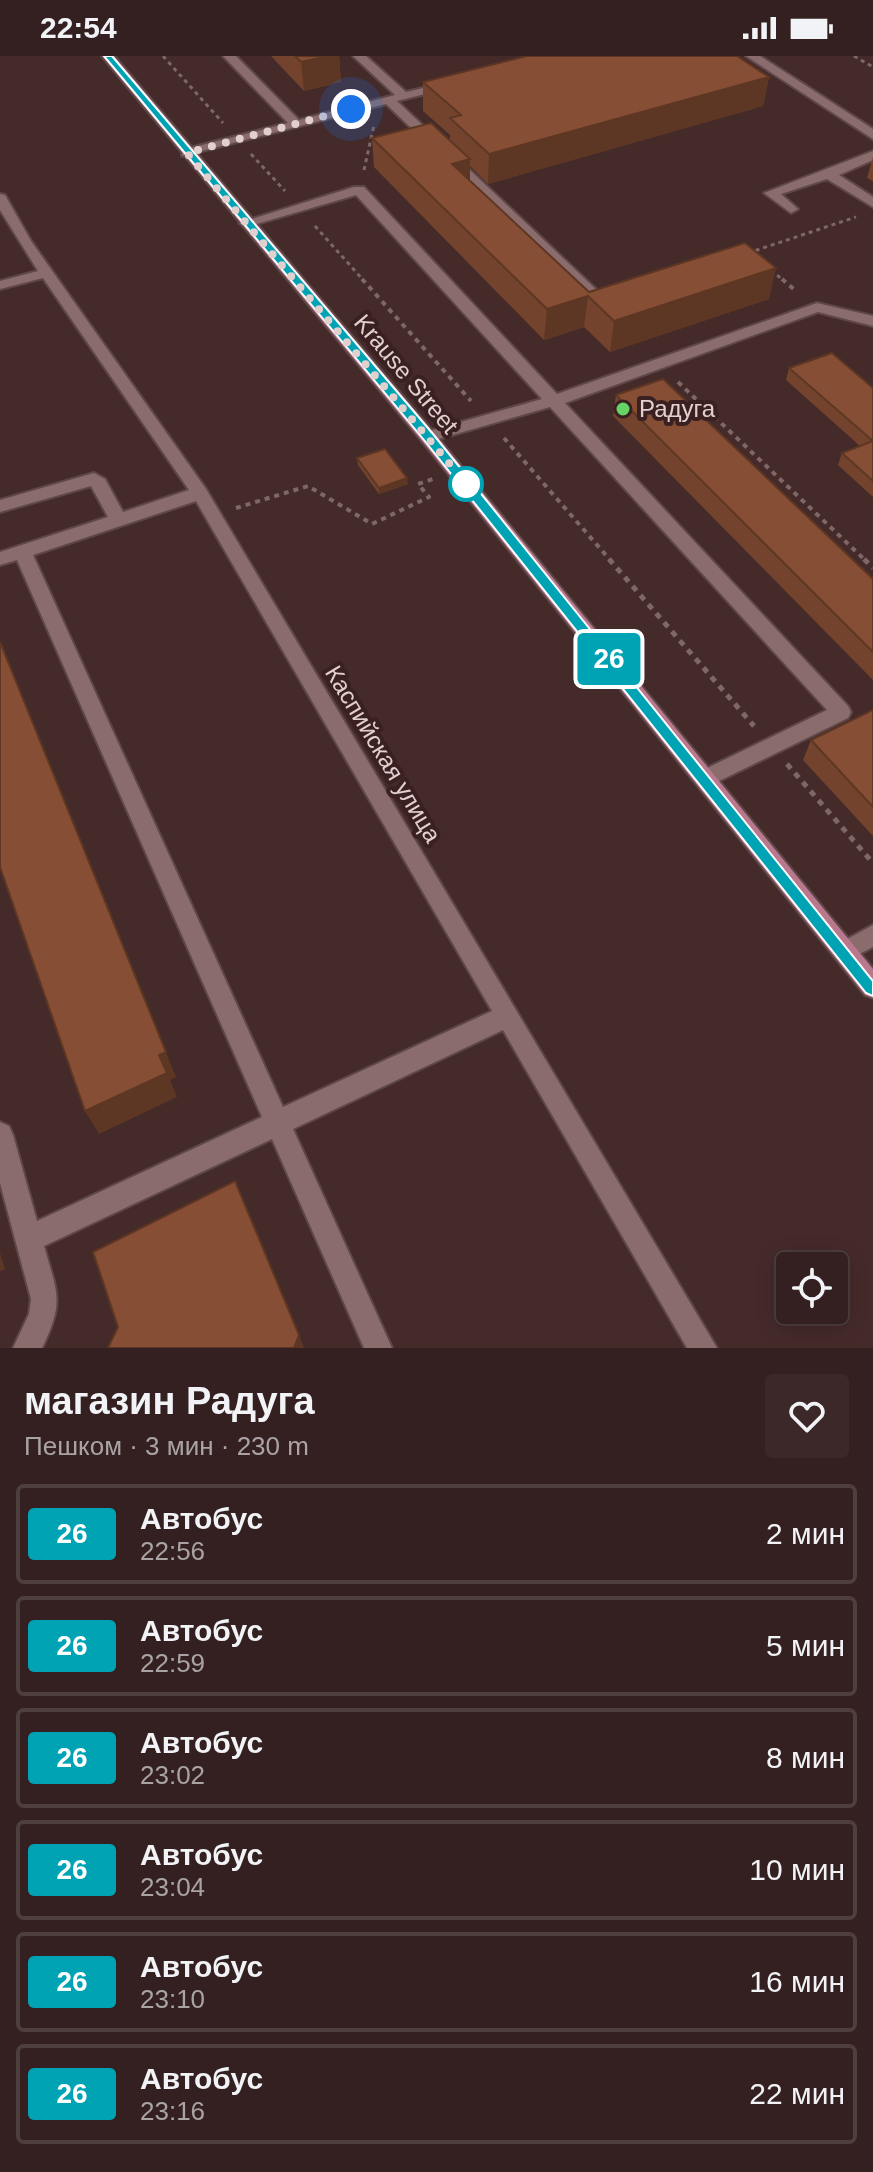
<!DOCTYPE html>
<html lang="ru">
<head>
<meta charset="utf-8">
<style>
	:root { --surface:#342020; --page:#3c2829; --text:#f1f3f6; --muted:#a9a3a5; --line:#4e3e3e }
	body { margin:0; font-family:Helvetica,sans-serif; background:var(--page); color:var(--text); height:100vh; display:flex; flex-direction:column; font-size:30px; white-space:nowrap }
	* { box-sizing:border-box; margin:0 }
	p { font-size:26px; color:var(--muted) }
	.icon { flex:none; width:44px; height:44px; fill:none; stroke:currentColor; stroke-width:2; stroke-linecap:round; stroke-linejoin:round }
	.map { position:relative; height:1292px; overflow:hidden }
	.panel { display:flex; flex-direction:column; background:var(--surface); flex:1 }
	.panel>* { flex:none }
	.badge { padding:0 16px; border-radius:6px; font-size:28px; line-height:52px }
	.fabs { position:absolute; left:776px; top:1196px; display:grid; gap:16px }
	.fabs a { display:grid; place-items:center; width:72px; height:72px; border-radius:8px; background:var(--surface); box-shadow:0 4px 20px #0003,0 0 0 2px var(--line); font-size:40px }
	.you { position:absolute; width:40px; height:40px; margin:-20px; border:6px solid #fff; border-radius:50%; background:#1a73e8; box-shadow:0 0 0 12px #1a73e833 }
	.map>.badge { position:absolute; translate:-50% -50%; box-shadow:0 0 0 4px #fff }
	.round { display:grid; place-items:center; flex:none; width:84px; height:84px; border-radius:8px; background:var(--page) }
	.summary { display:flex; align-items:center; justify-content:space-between; height:136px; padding:0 24px }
	h1 { font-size:38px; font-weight:600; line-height:60px }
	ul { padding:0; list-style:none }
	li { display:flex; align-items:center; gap:24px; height:100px; margin:0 16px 12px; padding:0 8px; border:4px solid var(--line); border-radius:8px }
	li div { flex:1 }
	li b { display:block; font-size:30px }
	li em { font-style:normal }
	li .badge { min-width:88px; font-weight:700; text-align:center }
	.status { display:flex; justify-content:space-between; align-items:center; height:56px; padding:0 40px; background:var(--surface); direction:ltr }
	.status svg { height:22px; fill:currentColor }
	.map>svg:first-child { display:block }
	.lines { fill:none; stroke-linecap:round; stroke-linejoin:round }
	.minor-casing { stroke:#5e4748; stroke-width:4 }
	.major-casing { stroke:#5e4748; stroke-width:4 }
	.path-far2 { stroke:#7f6767; stroke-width:3; stroke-dasharray:4 4; stroke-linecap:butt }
	.path-far1 { stroke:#7f6767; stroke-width:4; stroke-dasharray:5 5; stroke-linecap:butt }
	.path { stroke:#7f6767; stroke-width:5; stroke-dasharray:6 6; stroke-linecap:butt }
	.minor { fill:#8b6c6c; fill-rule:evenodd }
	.major { fill:#ba788e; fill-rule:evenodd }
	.wall { fill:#73432d }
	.shaded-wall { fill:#5e3724 }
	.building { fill:#864e34; stroke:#5e3724; stroke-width:2 }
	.line { fill:#00a3b4; stroke:#fff; stroke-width:2 }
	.walk { stroke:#e2d0cf; stroke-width:8; stroke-dasharray:0 14.4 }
	.poi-dot { fill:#65d467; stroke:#3a2021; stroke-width:3 }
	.stop-dot { fill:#fff; stroke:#00a3b4; stroke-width:4 }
	.labels { text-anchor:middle; stroke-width:8; stroke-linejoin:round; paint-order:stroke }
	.street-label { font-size:24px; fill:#e2d0cf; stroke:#3a2021 }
	.poi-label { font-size:24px; fill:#e2d0cf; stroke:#3a2021; text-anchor:start }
</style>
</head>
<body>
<div class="status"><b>22:54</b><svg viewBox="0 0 49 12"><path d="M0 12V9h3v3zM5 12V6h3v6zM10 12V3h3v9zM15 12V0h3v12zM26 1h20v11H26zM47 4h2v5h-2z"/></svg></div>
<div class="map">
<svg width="873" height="1292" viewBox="0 0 873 1292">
	<rect width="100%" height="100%" fill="#452a2a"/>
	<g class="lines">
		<g class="minor-casing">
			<g id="minor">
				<polygon points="223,0 236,0 299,64 395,39 353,0 366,0 406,36 453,25 453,31 397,45 602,239 614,236 621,240 605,248 595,248 386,48 182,100 182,94 288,67"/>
				<polygon points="746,0 760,0 873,73 873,83"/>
				<polygon points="873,95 873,104 839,119 873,141 873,151 827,123 781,138 798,153 791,157 764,137"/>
				<polygon points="354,131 364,131 557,338 817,247 873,260 873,270 818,256 565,347 848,650 851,656 848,662 713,728 706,731 699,728 696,722 699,716 827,654 550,351 428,386 422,385 420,381 422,377 542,343 356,139 246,171 239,167"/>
				<path d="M 0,138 L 5,139 L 31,185 L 206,433 L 717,1292 L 687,1292 L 503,974 L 293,1073 L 392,1292 L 364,1292 L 272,1083 L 44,1190 C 57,1237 65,1245 42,1292 L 13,1292 L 29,1258 L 31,1243 L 0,1127 L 0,1066 L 9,1070 L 13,1079 L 37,1165 L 262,1061 L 17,504 L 0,509 L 0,496 L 108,461 L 91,430 L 0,456 L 0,444 L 94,417 L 105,423 L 123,456 L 189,434 L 43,222 L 0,233 L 0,225 L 38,215 L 0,154 ZM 196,445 L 492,955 L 283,1051 L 33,499 Z"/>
				<polygon points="873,869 873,891 844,906 836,903 832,896 836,889"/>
			</g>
		</g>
		<g class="major-casing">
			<polygon id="major" points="102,0 114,0 434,377 873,913 873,942 865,939 422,385"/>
		</g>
		<g class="path-far2">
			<polyline points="163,0 223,67"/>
			<polyline points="854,0 873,11"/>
			<polyline points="251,98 285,135"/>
			<polyline points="364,114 374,69"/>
			<polyline points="315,170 364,225"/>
			<polyline points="748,197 856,161"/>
			<polyline points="771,214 784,225"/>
		</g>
		<g class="path-far1">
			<polyline points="362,223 471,345"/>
			<polyline points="782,223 797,236"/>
			<polyline points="678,326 866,505"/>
			<polyline points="504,382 611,505"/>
			<polyline points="236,452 308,430 372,468 429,441 418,428 433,423"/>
		</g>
		<g class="path">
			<polyline points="609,503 754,670"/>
			<polyline points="864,503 873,512"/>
			<polyline points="787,708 873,807"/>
		</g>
		<use href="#minor" class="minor"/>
		<use href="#major" class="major"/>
	</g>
	<g class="wall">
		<polygon points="271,0 339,0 341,26 304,35"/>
		<polygon points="769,21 763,50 488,128 470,110 470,125 589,236 769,243 610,296 584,271 544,284 374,111 372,82 450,84 450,79 423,55 423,26"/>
		<polygon points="873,101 873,125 867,122"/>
		<polygon points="789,312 873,332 873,441 838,409 842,397 860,390 786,324"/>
		<polygon points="616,339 873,523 873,624 613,360"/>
		<polygon points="357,402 408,428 379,438 358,409"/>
		<polygon points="873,654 873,780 803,704 811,684"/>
	</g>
	<g class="shaded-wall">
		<polygon points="328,0 339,0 341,26 304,35 301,6"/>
		<polygon points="769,21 763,50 488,128 489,98"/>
		<polygon points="470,103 470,133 452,108"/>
		<polygon points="776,212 769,243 610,296 614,265"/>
		<polygon points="588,240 584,271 544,284 547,253"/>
		<polygon points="407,422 408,428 379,438 379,432"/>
		<polygon points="0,586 176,1021 170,1024 177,1041 99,1078 85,1055"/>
		<polygon points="0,1197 5,1213 0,1215"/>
		<polygon points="299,1279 304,1292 294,1292"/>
	</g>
	<g class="building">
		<polygon points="295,0 328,0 301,6"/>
		<polygon points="527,0 737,0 769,21 489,98 450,62 461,59 423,26"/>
		<polygon points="431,67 470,103 452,108 589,236 745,187 776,212 614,265 588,240 547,253 372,82"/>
		<polygon points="832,297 873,332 873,425 842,397 873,385 789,312"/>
		<polygon points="663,323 873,523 873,596 616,339"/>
		<polygon points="385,393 407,422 379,432 357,402"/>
		<polygon points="0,586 166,996 159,999 167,1017 85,1055 0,811"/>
		<polygon points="873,654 873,751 811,684"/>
		<polygon points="235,1125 299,1279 294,1292 108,1292 118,1271 93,1196"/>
	</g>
	<polygon class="line" points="104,0 112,0 433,378 873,925 873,940 866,937 424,384"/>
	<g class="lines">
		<polyline class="walk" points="351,53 187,97 476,439 466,428"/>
	</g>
	<circle class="poi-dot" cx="623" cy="353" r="8"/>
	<circle class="stop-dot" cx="466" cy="428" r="16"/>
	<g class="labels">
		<g class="street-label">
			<text transform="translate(406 318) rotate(50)" y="8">Krause Street</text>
			<text transform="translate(383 698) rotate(59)" y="8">Каспийская улица</text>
		</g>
		<g class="poi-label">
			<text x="639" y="361">Радуга</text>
		</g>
	</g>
</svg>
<div class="fabs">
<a><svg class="icon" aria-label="locate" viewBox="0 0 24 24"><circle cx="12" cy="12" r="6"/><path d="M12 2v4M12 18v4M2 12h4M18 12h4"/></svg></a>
</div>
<div class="you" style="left:351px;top:53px"></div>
<b class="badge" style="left:609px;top:603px;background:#00a3b4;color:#fff">26</b>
</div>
<section class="panel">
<div class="summary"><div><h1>магазин Радуга</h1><p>Пешком · 3 мин · 230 m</p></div><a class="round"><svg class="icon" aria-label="heart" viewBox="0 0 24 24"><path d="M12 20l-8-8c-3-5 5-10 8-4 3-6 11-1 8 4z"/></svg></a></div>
<ul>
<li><span class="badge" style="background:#00a3b4;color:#fff">26</span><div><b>Автобус</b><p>22:56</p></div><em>2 мин</em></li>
<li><span class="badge" style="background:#00a3b4;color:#fff">26</span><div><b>Автобус</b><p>22:59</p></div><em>5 мин</em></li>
<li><span class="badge" style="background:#00a3b4;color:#fff">26</span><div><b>Автобус</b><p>23:02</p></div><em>8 мин</em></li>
<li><span class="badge" style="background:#00a3b4;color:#fff">26</span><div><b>Автобус</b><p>23:04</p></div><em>10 мин</em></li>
<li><span class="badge" style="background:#00a3b4;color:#fff">26</span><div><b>Автобус</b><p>23:10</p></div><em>16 мин</em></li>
<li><span class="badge" style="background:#00a3b4;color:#fff">26</span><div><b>Автобус</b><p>23:16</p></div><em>22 мин</em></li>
</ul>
</section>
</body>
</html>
